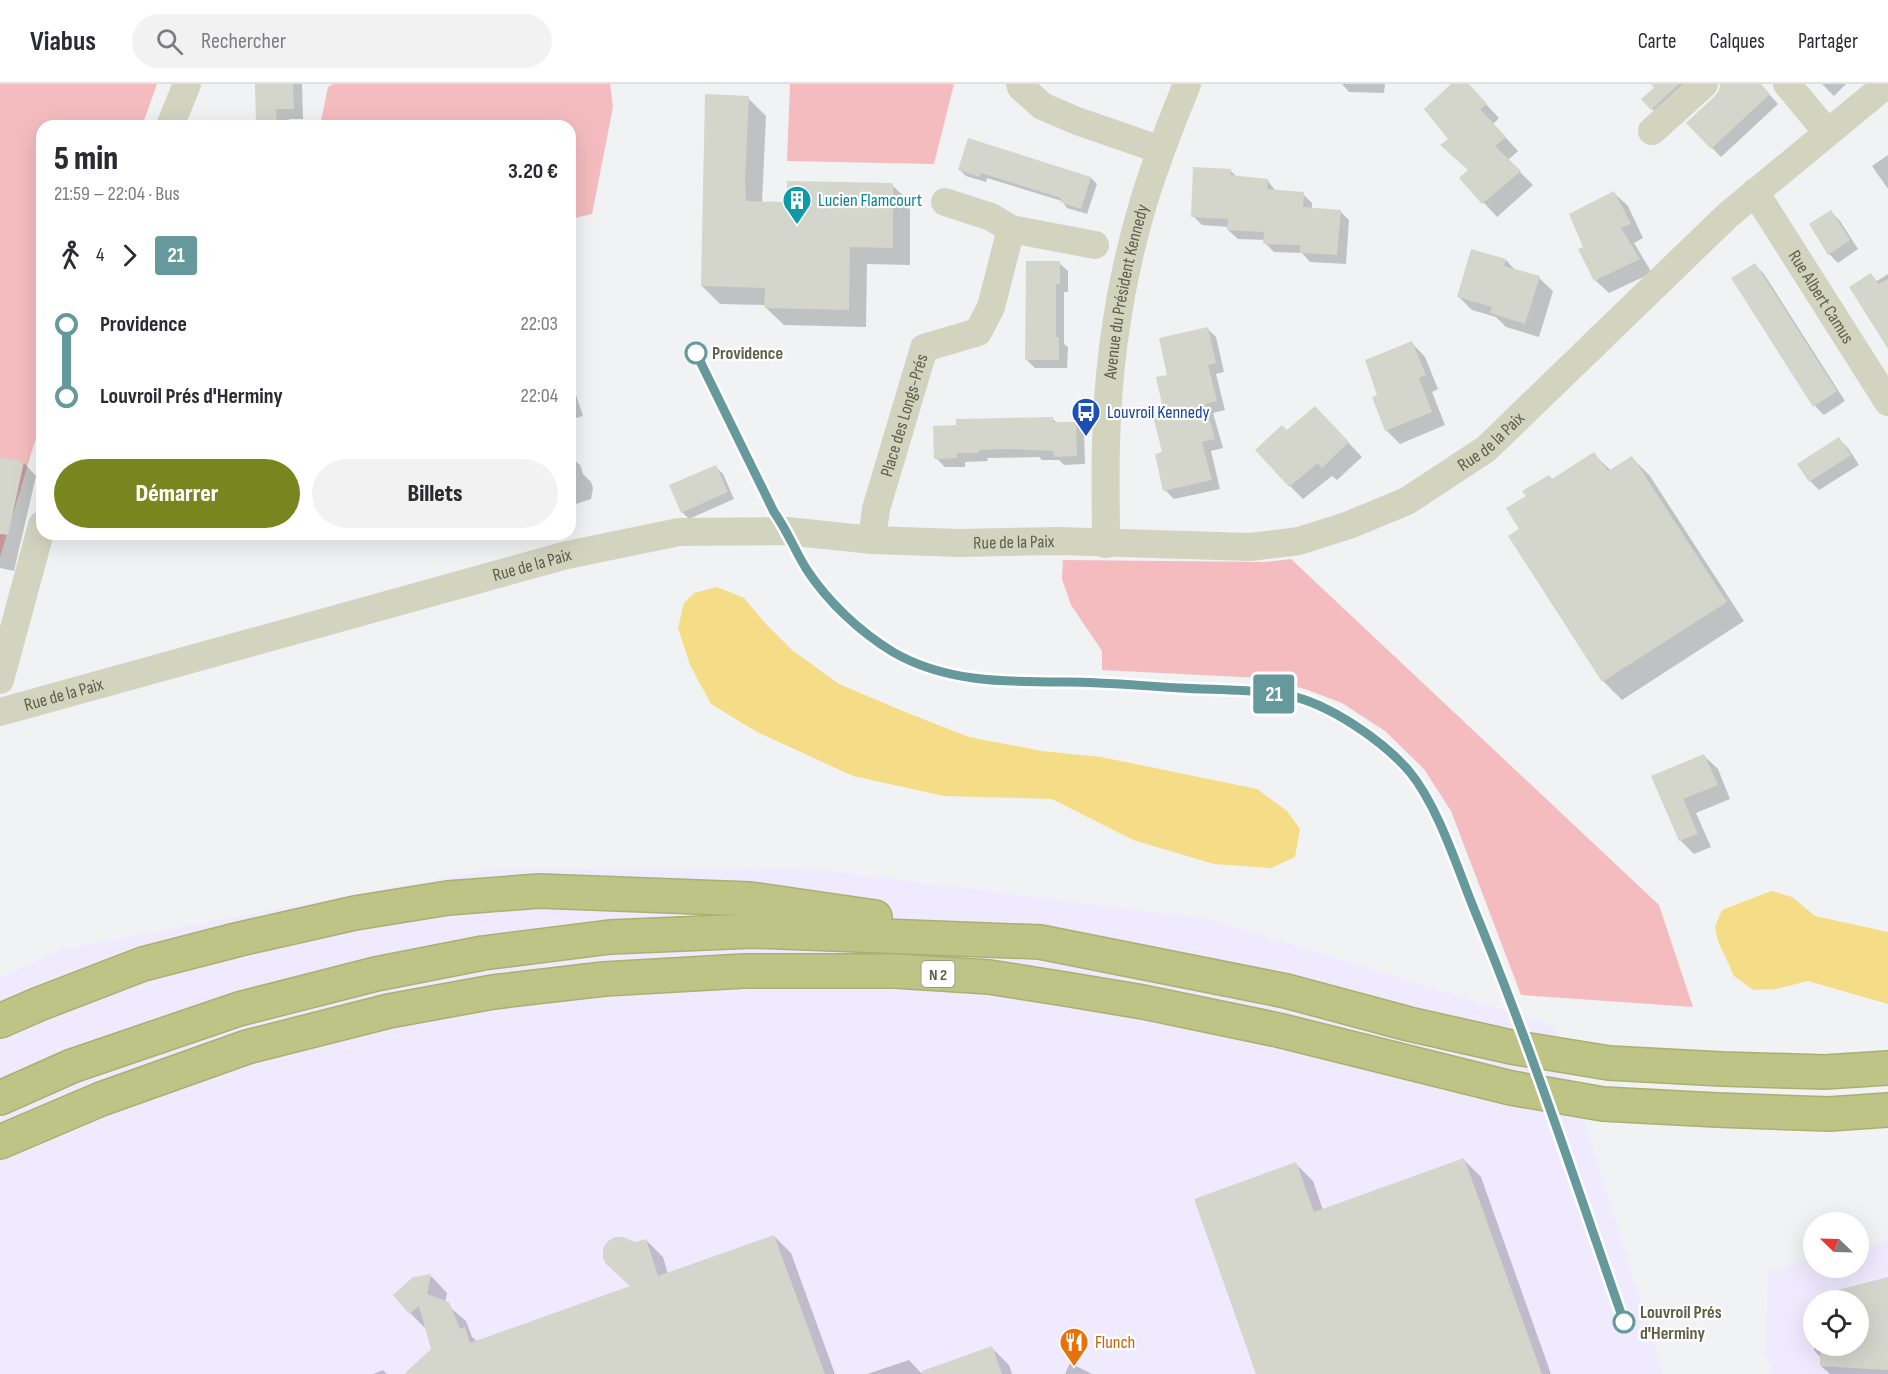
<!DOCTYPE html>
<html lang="fr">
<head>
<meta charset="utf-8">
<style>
	:root { --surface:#fff; --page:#f2f2f3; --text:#2b2b33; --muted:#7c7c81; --line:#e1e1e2; --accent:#788620 }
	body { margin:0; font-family:"Sofia Sans Condensed",sans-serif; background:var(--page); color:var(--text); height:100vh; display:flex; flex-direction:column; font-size:22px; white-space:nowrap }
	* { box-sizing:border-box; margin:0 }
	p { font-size:20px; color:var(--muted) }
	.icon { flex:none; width:33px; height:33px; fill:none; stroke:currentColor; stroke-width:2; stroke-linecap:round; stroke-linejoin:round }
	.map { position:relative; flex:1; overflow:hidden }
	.panel { position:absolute; left:36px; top:36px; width:540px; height:420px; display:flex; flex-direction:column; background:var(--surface); border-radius:18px; box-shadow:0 6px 24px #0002 }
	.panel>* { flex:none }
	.badge { padding:0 12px; border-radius:4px; font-size:21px; line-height:39px }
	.needle { width:39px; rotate:293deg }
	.controls { position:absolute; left:1803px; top:1128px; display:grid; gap:12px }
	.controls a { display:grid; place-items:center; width:66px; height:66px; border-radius:50%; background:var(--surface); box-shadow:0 6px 24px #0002; font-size:30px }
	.map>.badge { position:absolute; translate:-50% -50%; box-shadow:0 0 0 3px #fff }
	.legs { display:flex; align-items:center; gap:9px; height:66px; padding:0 18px; font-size:20px }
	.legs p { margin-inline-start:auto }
	.head { display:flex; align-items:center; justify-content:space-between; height:102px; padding:0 18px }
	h1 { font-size:33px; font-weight:800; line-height:45px }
	.cta { display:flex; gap:12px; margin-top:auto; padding:12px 18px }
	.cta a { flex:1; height:69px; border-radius:36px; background:var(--accent); color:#fff; font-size:24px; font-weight:800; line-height:69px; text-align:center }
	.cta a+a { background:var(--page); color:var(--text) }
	ul { padding:0 18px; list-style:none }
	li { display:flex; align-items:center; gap:21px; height:72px; font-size:22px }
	li i { display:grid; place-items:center; width:9px; height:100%; margin:0 8px; background:currentColor }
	li i::after { content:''; width:15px; height:15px; margin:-8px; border:4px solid; border-radius:50%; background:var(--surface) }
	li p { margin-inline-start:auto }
	li:first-child i { background:linear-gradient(#0000 50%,currentColor 0) }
	li:last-child i { background:linear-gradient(currentColor 50%,#0000 0) }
	header { display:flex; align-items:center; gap:36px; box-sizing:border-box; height:84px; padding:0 30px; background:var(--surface); border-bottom:2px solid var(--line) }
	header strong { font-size:28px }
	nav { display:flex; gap:33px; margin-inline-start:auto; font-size:21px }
	.search { width:420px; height:54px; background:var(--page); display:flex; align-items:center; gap:15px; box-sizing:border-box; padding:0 21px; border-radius:33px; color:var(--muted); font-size:22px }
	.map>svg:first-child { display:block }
	.commercial { fill:#f0eafe; fill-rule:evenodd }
	.green { fill:#f4bcbf }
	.water { fill:#f5dc86 }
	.shadow { fill:#0003 }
	.building { fill:#d4d6cc }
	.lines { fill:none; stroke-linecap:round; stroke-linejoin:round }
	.highway-casing { stroke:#aab070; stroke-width:36 }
	.minor { stroke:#d3d4c0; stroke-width:28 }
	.highway { stroke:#bec485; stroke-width:33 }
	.line-1-casing { stroke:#fff; stroke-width:14 }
	.line-1 { stroke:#66999b; stroke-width:9 }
	.stop-1-dot { fill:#fff; stroke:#66999b; stroke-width:3 }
	.labels { text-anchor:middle; stroke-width:4.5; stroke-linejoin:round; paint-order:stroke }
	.shield { fill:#fff; stroke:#8f907e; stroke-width:1.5 }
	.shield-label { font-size:16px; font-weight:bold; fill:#5f6047 }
	.culture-label { font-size:18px; fill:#0d838f; stroke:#fff; text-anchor:start }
	.street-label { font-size:18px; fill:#5f6047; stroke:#fff }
	.stop-label { font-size:18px; font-weight:bold; fill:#5f6047; stroke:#fff; text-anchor:start }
	.transit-label { font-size:18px; fill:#164399; stroke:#fff; text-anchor:start }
	.food-label { font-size:18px; fill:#c56008; stroke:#fff; text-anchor:start }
</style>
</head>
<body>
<header>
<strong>Viabus</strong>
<div class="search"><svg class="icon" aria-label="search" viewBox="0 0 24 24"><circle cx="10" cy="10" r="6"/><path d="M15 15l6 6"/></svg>Rechercher</div>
<nav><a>Carte</a><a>Calques</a><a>Partager</a></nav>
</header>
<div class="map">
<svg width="1888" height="1290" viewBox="0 0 1888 1290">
	<rect width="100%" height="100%" fill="#f1f2f3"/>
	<g class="commercial">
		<polygon points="497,784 821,786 1209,835 1555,942 1663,1290 0,1290 0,894 64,865"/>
		<path d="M 1888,1157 L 1888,1290 L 1773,1290 L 1766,1271 L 1768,1188 L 1813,1176 L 1814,1184 L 1858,1184 L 1859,1165 ZM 1814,1216 L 1858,1216 L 1858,1262 L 1814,1262 Z"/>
	</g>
	<g class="green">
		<polygon points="0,0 157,0 142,42 42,42 42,334 0,473"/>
		<polygon points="333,0 610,0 613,23 592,130 570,135 570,42 320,42 328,3"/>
		<polygon points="790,0 954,0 934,80 787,77"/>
		<polygon points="1291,475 1659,821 1693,923 1521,911 1451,727 1424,685 1385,647 1342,619 1305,605 1261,594 1102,586 1102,567 1071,521 1062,495 1063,476 1266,478"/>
	</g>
	<g class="water">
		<polygon points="717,503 744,514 764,538 792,566 839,600 910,630 969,653 1042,667 1101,673 1257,705 1287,727 1300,745 1295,773 1271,784 1214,780 1133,756 1052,715 944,712 853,692 757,648 711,620 690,581 678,544 684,519 694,509"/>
		<polygon points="1771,807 1792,813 1815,832 1888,848 1888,920 1808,897 1776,905 1753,906 1734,892 1718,857 1715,843 1722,826"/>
	</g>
	<g class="shadow">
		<polygon points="257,0 302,0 303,35 289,35 289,42 258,42"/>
		<polygon points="1336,0 1385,0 1384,9 1349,8 1342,0"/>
		<polygon points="1454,0 1467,0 1499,34 1493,40 1518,67 1508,76 1533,101 1497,133 1461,94 1470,87 1442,61 1450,56"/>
		<polygon points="1660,0 1688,0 1656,29 1643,15"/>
		<polygon points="1738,0 1760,0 1778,20 1721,73 1712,64"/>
		<polygon points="1822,0 1846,0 1834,12"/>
		<polygon points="748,14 766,32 762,119 788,119 892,101 910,118 910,181 867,180 866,243 784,241 766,224 766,221 720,220 702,202"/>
		<polygon points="969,56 1091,94 1097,100 1087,130 1067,124 1062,117 987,94 986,98 966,92 960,86"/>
		<polygon points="1888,71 1888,105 1872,82"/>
		<polygon points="1230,86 1237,93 1267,96 1276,107 1303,110 1312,119 1312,125 1340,127 1349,136 1346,180 1310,178 1302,169 1274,168 1265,159 1265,156 1238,155 1228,146 1229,143 1202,141 1193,132"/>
		<polygon points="1614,109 1628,122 1643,154 1634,159 1652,189 1609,209 1595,196 1585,164"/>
		<polygon points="1831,128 1840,137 1858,165 1838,179 1829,170"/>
		<polygon points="1506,176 1516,187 1539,194 1553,207 1539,253 1506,243 1496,233 1472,226 1458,212"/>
		<polygon points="1059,179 1068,187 1068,208 1064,208 1064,260 1068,263 1067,284 1035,284 1026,275"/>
		<polygon points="1755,181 1764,190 1845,317 1824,331 1815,322"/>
		<polygon points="1888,190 1888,256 1871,191 1877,197"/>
		<polygon points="1207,244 1216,253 1224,288 1216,290 1225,326 1213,329 1223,364 1211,367 1220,405 1174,415 1165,406 1163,369 1169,292"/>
		<polygon points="1412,259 1425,273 1438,305 1432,308 1445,341 1400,360 1386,346 1379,312"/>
		<polygon points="570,303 575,308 583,332 570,336"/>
		<polygon points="1052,334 1058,340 1076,339 1084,348 1085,380 1064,381 1059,376 1042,376 1039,373 987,374 988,377 965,378 965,383 945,383 936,374"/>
		<polygon points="1329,338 1362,373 1337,396 1332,392 1303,415 1290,402 1288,348"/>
		<polygon points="1839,355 1848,364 1859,381 1819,406 1810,397"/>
		<polygon points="1594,370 1611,387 1632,374 1650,392 1744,537 1622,616 1603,597 1510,452 1521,445 1528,412"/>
		<polygon points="570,372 580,381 583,390 591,398 593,404 591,415 570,422"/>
		<polygon points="0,374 24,379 36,392 14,487 0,484"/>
		<polygon points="716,383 723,390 734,415 689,435 682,428"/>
		<polygon points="1704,672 1718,685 1730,715 1696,729 1711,763 1694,770 1680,756 1653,693"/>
		<polygon points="1464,1076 1481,1093 1551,1290 1258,1290 1296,1080 1313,1097 1323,1126"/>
		<polygon points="774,1152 791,1169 835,1290 406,1290 433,1265 427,1246 410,1229 431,1192 447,1209 445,1219 466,1237 472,1253 478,1258 631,1203 635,1160 646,1156 663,1173 668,1190"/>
		<polygon points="1888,1195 1888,1290 1830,1290 1821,1282 1821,1274 1814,1266 1814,1262 1858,1262 1858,1216 1817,1216 1818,1213"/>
		<polygon points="992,1264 1009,1281 1012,1290 867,1290 909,1276 921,1289"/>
		<polygon points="1070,1279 1092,1290 1065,1290"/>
		<polygon points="383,1286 387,1290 373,1290"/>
	</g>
	<g class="building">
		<polygon points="255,0 293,0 294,25 276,25 277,42 256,42"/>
		<polygon points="1451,0 1469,0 1487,20 1480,25 1506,53 1495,62 1521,87 1482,120 1459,94 1468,86 1440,61 1448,55 1424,25"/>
		<polygon points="1651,0 1679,0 1651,26 1641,15 1654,4"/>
		<polygon points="1720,0 1761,0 1770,10 1711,65 1686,39 1715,12 1719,6"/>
		<polygon points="705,10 749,12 745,97 746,117 787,118 787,97 893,99 893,164 850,163 849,226 764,224 765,204 701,202"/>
		<polygon points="968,54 1091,93 1081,125 1060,118 1061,114 981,89 980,93 958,86"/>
		<polygon points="1193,83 1231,85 1231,91 1268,95 1267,105 1304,108 1303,123 1341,126 1337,171 1300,169 1300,161 1263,160 1264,148 1227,146 1228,135 1191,133"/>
		<polygon points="1614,107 1631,140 1621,144 1640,175 1594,197 1578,165 1583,163 1569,130"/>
		<polygon points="1831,126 1850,156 1828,171 1809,140"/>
		<polygon points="1471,165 1506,175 1504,182 1540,192 1525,240 1490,229 1492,223 1457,213"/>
		<polygon points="1026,177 1060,177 1060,200 1056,200 1056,253 1059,253 1059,276 1025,276"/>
		<polygon points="1755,179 1837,307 1813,323 1731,194"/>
		<polygon points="1871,189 1878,200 1888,195 1888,265 1849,203"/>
		<polygon points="1208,243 1216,279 1208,281 1217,317 1205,320 1215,355 1202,358 1212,396 1163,407 1155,370 1162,368 1153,332 1164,329 1156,293 1167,291 1159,254"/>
		<polygon points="1412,257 1426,291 1419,294 1432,328 1385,347 1372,313 1377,311 1365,276"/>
		<polygon points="1315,322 1349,358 1322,384 1318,379 1289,403 1255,366 1282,341 1287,346"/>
		<polygon points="1053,333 1053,338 1076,338 1077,372 1054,373 1053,367 1011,365 979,366 979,369 957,369 957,374 934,375 933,342 956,341 956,335"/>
		<polygon points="1839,353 1851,371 1809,398 1797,380"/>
		<polygon points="1594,368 1608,387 1632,372 1727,518 1602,598 1508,452 1519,445 1506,424 1526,412 1522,407 1549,391 1552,395"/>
		<polygon points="0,373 24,378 8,451 0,450"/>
		<polygon points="716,381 728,408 681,429 669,401"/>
		<polygon points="1704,670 1718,701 1683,715 1698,750 1679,757 1651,692"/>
		<polygon points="1464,1074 1542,1290 1256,1290 1194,1115 1296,1078 1314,1128"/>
		<polygon points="774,1151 825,1290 404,1290 431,1265 419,1222 409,1230 393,1211 413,1193 431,1190 427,1210 449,1218 460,1245 465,1243 470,1259 630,1202 606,1180 603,1174 603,1164 608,1157 615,1153 623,1153 635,1158 646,1155 658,1192"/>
		<polygon points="1888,1193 1888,1286 1820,1282 1820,1262 1858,1262 1858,1216 1823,1216 1822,1210"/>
		<polygon points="992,1262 1002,1290 922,1290 922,1287"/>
	</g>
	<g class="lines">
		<g class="highway-casing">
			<g id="highway">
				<polyline points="0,937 39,920 143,880 240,855 355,829 448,814 539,807 750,815 875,833"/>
				<polyline points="0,1014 72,982 239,925 376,890 483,869 610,853 753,847 1040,858 1286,907 1409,940 1511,963 1609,979 1722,985 1825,988 1888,984"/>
				<polyline points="0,1058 101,1015 247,963 389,927 493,908 604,895 744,887 895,887 989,893 1065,905 1143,918 1278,946 1511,1004 1603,1020 1717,1026 1829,1030 1888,1026"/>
			</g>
		</g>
		<g class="minor">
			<polyline points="1020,0 1021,3 1042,22 1077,37 1161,66"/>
			<polyline points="1787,0 1827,48"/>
			<polyline points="170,42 187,0"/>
			<polyline points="1652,47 1704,0"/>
			<path id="s1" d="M 1755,108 L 1888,318"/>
			<polyline points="945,118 991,133 1011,145 1095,161"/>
			<path id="s2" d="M 872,456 L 876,425 L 924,264 L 978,248 L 991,223 L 1011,145"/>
			<path id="s3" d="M 1106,460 C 1106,426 1105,393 1106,359 C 1108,280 1120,197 1143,120 C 1155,79 1171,40 1187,0"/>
			<polyline points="0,596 42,441"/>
			<path id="s4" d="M 0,628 L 567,471 L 679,448 L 787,447 L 872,456 L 959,459 L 1058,457 L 1250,463 L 1299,457 L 1349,441 L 1407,417 L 1486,365 L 1728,131 L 1887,0"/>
		</g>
		<use href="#highway" class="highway"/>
	</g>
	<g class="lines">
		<g class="line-1-casing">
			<path id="line-1" d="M 696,269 L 774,428 C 787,446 795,467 807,486 C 828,518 860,548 893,568 C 946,599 1008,598 1067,598 C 1105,598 1143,602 1180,604 C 1214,606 1254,605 1287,611 C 1328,619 1382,656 1409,687 C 1438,722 1457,783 1474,825 C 1530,960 1576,1100 1624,1238"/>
		</g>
		<use href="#line-1" class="line-1"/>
	</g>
	<defs>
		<g id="building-pin" transform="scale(1.5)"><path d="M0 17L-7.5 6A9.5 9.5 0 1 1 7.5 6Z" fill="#0f9aa8" stroke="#fff"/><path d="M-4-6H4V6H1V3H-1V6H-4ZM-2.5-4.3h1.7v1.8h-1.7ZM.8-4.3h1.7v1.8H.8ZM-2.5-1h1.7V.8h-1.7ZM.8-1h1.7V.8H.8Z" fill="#fff"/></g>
		<g id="bus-pin" transform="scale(1.5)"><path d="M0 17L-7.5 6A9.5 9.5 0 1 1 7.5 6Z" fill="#1a4fb4" stroke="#fff"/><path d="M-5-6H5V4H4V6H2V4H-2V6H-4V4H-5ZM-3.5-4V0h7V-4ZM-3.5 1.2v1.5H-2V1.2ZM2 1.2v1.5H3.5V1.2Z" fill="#fff"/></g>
		<g id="restaurant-pin" transform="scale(1.5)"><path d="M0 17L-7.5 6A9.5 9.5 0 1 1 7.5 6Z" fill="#e8710a" stroke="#fff"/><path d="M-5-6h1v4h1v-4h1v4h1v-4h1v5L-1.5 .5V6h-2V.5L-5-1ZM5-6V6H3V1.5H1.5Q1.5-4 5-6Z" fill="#fff"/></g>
	</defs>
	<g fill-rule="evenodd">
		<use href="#building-pin" x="797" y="116"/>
		<use href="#bus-pin" x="1086" y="328"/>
		<use href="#restaurant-pin" x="1074" y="1258"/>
	</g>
	<g class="stop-1-dot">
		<circle cx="696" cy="269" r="10"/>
		<circle cx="1624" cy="1238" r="10"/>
	</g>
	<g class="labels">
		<rect class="shield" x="921.5" y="877" width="33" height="26" rx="4.5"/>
		<g class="shield-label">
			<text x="938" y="896">N 2</text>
		</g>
		<g class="culture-label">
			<text x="818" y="122">Lucien Flamcourt</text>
		</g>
		<g class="street-label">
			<text dy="6" stroke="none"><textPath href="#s3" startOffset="254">Avenue du Président Kennedy</textPath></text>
			<text dy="6" stroke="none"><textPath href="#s1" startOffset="124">Rue Albert Camus</textPath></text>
			<text dy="6" stroke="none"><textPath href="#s2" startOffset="129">Place des Longs-Prés</textPath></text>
			<text dy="6" stroke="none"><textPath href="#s4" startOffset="1542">Rue de la Paix</textPath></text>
			<text dy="6" stroke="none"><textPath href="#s4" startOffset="1038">Rue de la Paix</textPath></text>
			<text dy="6" stroke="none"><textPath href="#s4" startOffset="552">Rue de la Paix</textPath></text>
			<text dy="6" stroke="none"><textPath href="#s4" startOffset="66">Rue de la Paix</textPath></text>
		</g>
		<g class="stop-label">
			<text x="712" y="275">Providence</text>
			<text x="1640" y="1234">Louvroil Prés<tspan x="1640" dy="21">d'Herminy</tspan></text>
		</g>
		<g class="transit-label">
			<text x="1107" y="334">Louvroil Kennedy</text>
		</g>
		<g class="food-label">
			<text x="1095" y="1264">Flunch</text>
		</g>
	</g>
</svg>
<div class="controls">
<a><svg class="needle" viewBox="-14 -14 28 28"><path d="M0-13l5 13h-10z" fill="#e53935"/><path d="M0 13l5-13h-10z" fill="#7c7c81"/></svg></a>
<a><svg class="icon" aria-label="locate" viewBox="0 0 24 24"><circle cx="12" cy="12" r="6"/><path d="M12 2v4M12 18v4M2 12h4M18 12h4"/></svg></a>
</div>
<b class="badge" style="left:1274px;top:610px;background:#66999b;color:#fff">21</b>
<section class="panel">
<div class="head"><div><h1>5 min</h1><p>21:59 – 22:04 · Bus</p></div><b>3.20 €</b></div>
<div class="legs"><svg class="icon" aria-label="walk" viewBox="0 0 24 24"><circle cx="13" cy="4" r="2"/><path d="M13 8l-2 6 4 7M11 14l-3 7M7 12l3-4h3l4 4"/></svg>4<svg class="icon" aria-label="forward" viewBox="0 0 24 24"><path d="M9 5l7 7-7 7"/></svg><b class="badge" style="background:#66999b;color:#fff">21</b></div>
<ul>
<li><i style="color:#66999b"></i><b>Providence</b><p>22:03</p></li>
<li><i style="color:#66999b"></i><b>Louvroil Prés d'Herminy</b><p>22:04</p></li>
</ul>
<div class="cta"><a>Démarrer</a><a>Billets</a></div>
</section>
</div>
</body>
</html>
